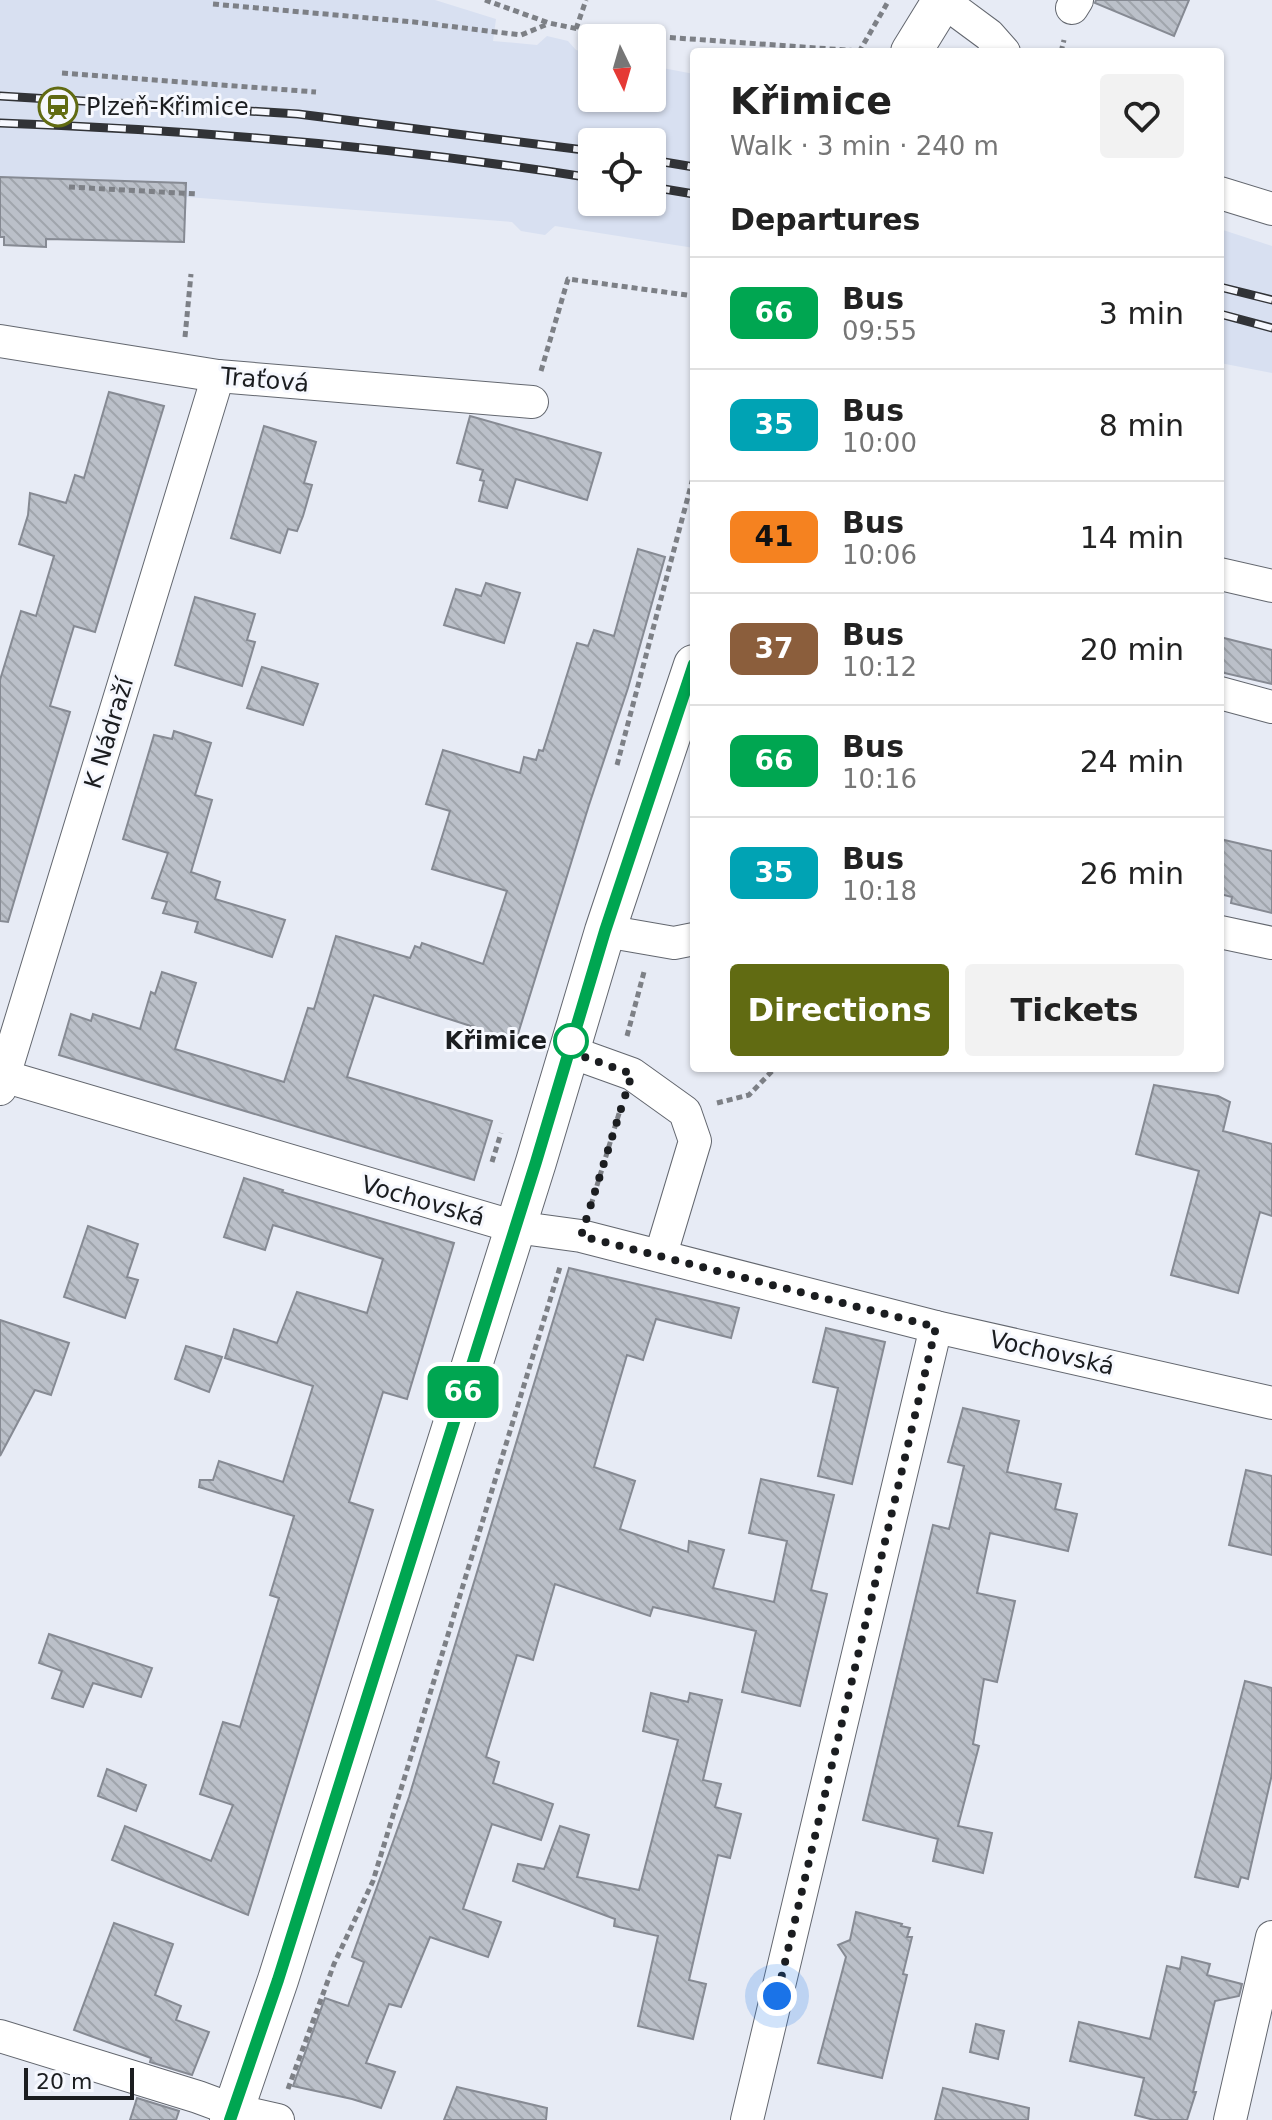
<!DOCTYPE html>
<html lang="en">
<head>
<meta charset="utf-8">
<style>
	:root { --surface:#fff; --page:#f2f2f2; --text:#222; --muted:#767676; --line:#e0e0e0; --accent:#616b12 }
	body { margin:0; font-family:"DejaVu Sans",sans-serif; background:var(--page); color:var(--text); height:100vh; display:flex; flex-direction:column; font-size:30px; white-space:nowrap }
	* { box-sizing:border-box; margin:0 }
	p { font-size:26px; color:var(--muted) }
	.icon { flex:none; width:44px; height:44px; fill:none; stroke:currentColor; stroke-width:2; stroke-linecap:round; stroke-linejoin:round }
	.map { position:relative; flex:1; overflow:hidden }
	.side { position:absolute; left:690px; top:48px; width:534px; height:1024px; display:flex; flex-direction:column; background:var(--surface); border-radius:8px; box-shadow:0 2px 6px #0004 }
	.side>* { flex:none }
	.badge { padding:0 16px; border-radius:12px; font-size:28px; line-height:52px }
	.needle { width:52px; rotate:175deg }
	.tools { position:absolute; left:578px; top:24px; display:grid; gap:16px }
	.tools a { display:grid; place-items:center; width:88px; height:88px; border-radius:8px; background:var(--surface); box-shadow:0 2px 6px #0004; font-size:40px }
	.scale { position:absolute; left:24px; bottom:20px; width:110px; box-sizing:border-box; padding-left:8px; border:4px solid #1b1d20; border-top:0; font-size:22px; line-height:28px; white-space:nowrap; color:#1b1d20; -webkit-text-stroke:6px #f6f8fe; paint-order:stroke }
	.you { position:absolute; width:40px; height:40px; margin:-20px; border:6px solid #fff; border-radius:50%; background:#1a73e8; box-shadow:0 0 0 12px #1a73e833 }
	.map>.badge { position:absolute; translate:-50% -50%; box-shadow:0 0 0 4px #fff }
	h2 { padding:0 40px; font-size:30px; line-height:72px }
	.round { display:grid; place-items:center; flex:none; width:84px; height:84px; border-radius:8px; background:var(--page) }
	.overview { display:flex; align-items:center; justify-content:space-between; height:136px; padding:0 40px }
	h1 { font-size:38px; font-weight:700; line-height:60px }
	.primary-button { display:flex; gap:16px; margin-top:auto; padding:16px 40px }
	.primary-button a { flex:1; height:92px; border-radius:8px; background:var(--accent); color:#fff; font-size:32px; font-weight:700; line-height:92px; text-align:center }
	.primary-button a+a { background:var(--page); color:var(--text) }
	ul { padding:0; list-style:none }
	li { display:flex; align-items:center; gap:24px; height:112px; padding:0 40px; border-top:2px solid var(--line) }
	li div { flex:1 }
	li b { display:block; font-size:30px }
	li em { font-style:normal }
	li .badge { min-width:88px; font-weight:700; text-align:center }
	.map>svg:first-child { display:block }
	.built { fill:#d8e0f1; fill-rule:evenodd }
	.building { fill:url(#building-back-hatch); stroke:#868a93; stroke-width:2 }
	.lines { fill:none; stroke-linecap:round; stroke-linejoin:round }
	.minor-casing { stroke:#63676f; stroke-width:34 }
	.tertiary-casing { stroke:#63676f; stroke-width:42 }
	.path { stroke:#7d8086; stroke-width:5; stroke-dasharray:6 4; stroke-linecap:butt }
	.minor { stroke:#fff; stroke-width:32 }
	.tertiary { stroke:#fff; stroke-width:40 }
	.rail-casing { stroke:#313337; stroke-width:9 }
	.rail { stroke:#f6f8fe; stroke-width:6; stroke-dasharray:18; stroke-linecap:butt }
	.line-casing { stroke:#fff; stroke-width:18 }
	.line { stroke:#00a651; stroke-width:12 }
	.walk { stroke:#1b1d20; stroke-width:8; stroke-dasharray:0 14.4 }
	.stop-dot { fill:#fff; stroke:#00a651; stroke-width:4 }
	.labels { text-anchor:middle; stroke-width:6; stroke-linejoin:round; paint-order:stroke }
	.poi-label { font-size:24px; fill:#1b1d20; stroke:#f6f8fe; text-anchor:start }
	.street-label { font-size:24px; fill:#1b1d20; stroke:#f6f8fe }
	.stop-label { font-size:24px; font-weight:bold; fill:#1b1d20; stroke:#f6f8fe; text-anchor:end }
</style>
</head>
<body>
<div class="map">
<svg width="1272" height="2120" viewBox="0 0 1272 2120">
	<defs>
		<pattern id="building-back-hatch" width="6" height="6" patternUnits="userSpaceOnUse" patternTransform="scale(2)"><rect width="6" height="6" fill="#bbc0c9"/><path d="M-1 5l2 2M0 0l6 6M5-1l2 2" fill="none" stroke="#a0a5ac"/></pattern>
	</defs>
	<rect width="100%" height="100%" fill="#e7ebf5"/>
	<g class="built">
		<path d="M 0,0 L 435,0 L 496,19 L 493,41 L 537,45 L 547,36 L 568,41 L 576,50 L 592,53 L 592,98 L 652,98 L 652,66 L 694,74 L 694,248 L 555,226 L 545,235 L 521,231 L 512,222 L 187,197 L 184,242 L 47,239 L 46,247 L 4,245 L 4,238 L 0,237 ZM 592,142 L 652,142 L 652,202 L 592,202 Z"/>
		<polygon points="1220,229 1272,246 1272,373 1220,363"/>
	</g>
	<g class="building">
		<polygon points="1096,0 1189,0 1174,36 1095,3"/>
		<polygon points="0,177 186,183 184,242 46,239 46,247 4,245 4,237 0,237"/>
		<polygon points="109,392 164,406 95,632 74,626 50,706 70,712 8,922 0,921 0,680 21,611 36,616 54,556 19,544 28,515 30,493 66,503 75,475 84,478"/>
		<polygon points="470,416 601,453 587,500 516,479 507,508 479,501 484,481 480,480 483,470 457,463"/>
		<polygon points="264,426 316,442 304,483 312,485 303,516 297,531 288,529 280,553 231,538"/>
		<polygon points="638,549 665,557 628,688 589,805 513,1050 481,1041 483,1033 476,1031 477,1028 374,995 347,1077 492,1121 474,1180 59,1055 71,1014 91,1021 93,1014 140,1029 151,992 155,994 162,972 196,983 175,1049 284,1082 308,1008 314,1009 336,936 410,958 415,946 420,948 422,943 483,964 507,891 432,869 450,811 426,804 443,750 520,773 524,757 536,760 539,750 543,751 577,643 588,646 594,630 614,636"/>
		<polygon points="486,583 520,593 504,643 444,625 456,589 481,596"/>
		<polygon points="195,597 255,614 247,640 255,642 242,686 175,665"/>
		<polygon points="1220,637 1272,650 1272,684 1220,672"/>
		<polygon points="262,667 318,684 303,725 247,708"/>
		<polygon points="174,731 211,743 195,795 212,800 191,872 220,882 215,899 285,920 272,957 195,932 198,922 163,913 167,902 152,898 168,853 123,839 154,735 172,739"/>
		<polygon points="1220,839 1272,851 1272,913 1231,903 1232,897 1220,894"/>
		<polygon points="1154,1085 1218,1096 1230,1102 1223,1131 1272,1144 1272,1216 1260,1212 1238,1293 1171,1275 1199,1171 1136,1154"/>
		<polygon points="244,1178 283,1190 282,1192 454,1243 407,1399 383,1392 349,1502 373,1510 248,1915 112,1860 125,1826 211,1861 233,1805 200,1794 223,1722 240,1727 279,1598 270,1595 294,1516 199,1487 200,1480 213,1480 219,1461 283,1482 313,1386 225,1358 234,1329 277,1343 297,1292 367,1313 383,1259 273,1225 265,1250 224,1237"/>
		<polygon points="88,1226 138,1244 127,1277 138,1280 125,1318 64,1297"/>
		<polygon points="569,1268 739,1308 731,1338 656,1319 643,1360 627,1355 594,1467 635,1481 620,1529 688,1552 689,1541 724,1550 713,1588 774,1602 787,1541 749,1533 761,1479 834,1495 811,1590 827,1594 800,1706 742,1692 756,1631 653,1607 650,1616 555,1584 533,1660 517,1655 486,1757 499,1762 493,1783 553,1804 541,1840 492,1824 463,1909 501,1922 488,1957 430,1937 401,2007 389,2004 366,2063 395,2072 381,2108 352,2099 293,2086 325,1998 348,2006 364,1962 352,1957 409,1797"/>
		<polygon points="0,1320 69,1343 51,1395 35,1390 0,1456"/>
		<polygon points="826,1328 885,1342 852,1484 818,1476 838,1388 813,1382"/>
		<polygon points="186,1346 222,1357 209,1392 175,1379"/>
		<polygon points="963,1408 1019,1421 1007,1472 1061,1484 1055,1509 1077,1514 1068,1551 990,1533 977,1593 1015,1601 997,1682 984,1679 973,1744 979,1746 958,1826 992,1833 983,1873 933,1861 938,1839 863,1820 933,1525 949,1529 964,1466 948,1462"/>
		<polygon points="1246,1470 1272,1476 1272,1555 1229,1545"/>
		<polygon points="49,1634 152,1668 141,1697 93,1683 83,1707 52,1698 62,1671 39,1663"/>
		<polygon points="1245,1681 1272,1688 1272,1774 1248,1879 1241,1877 1238,1887 1195,1877"/>
		<polygon points="651,1693 688,1702 690,1693 722,1700 703,1780 721,1784 715,1807 741,1814 730,1858 718,1855 689,1980 706,1984 693,2039 638,2026 658,1936 614,1926 615,1919 513,1881 518,1864 544,1869 560,1826 589,1835 577,1877 639,1890 678,1740 643,1731"/>
		<polygon points="107,1769 146,1785 136,1811 98,1796"/>
		<polygon points="856,1912 902,1924 901,1926 910,1928 907,1937 912,1937 903,1974 907,1975 882,2078 818,2063 846,1957 838,1945 850,1940"/>
		<polygon points="114,1923 173,1944 155,1995 181,2006 176,2020 209,2032 192,2075 150,2062 151,2058 74,2030"/>
		<polygon points="1182,1957 1210,1964 1207,1975 1242,1984 1239,1996 1215,2001 1193,2092 1196,2092 1187,2120 1154,2120 1135,2115 1144,2078 1070,2061 1079,2022 1150,2039 1167,1966 1180,1969"/>
		<polygon points="976,2024 1004,2031 998,2059 970,2052"/>
		<polygon points="457,2087 547,2108 546,2120 444,2120"/>
		<polygon points="943,2088 1029,2108 1028,2120 935,2120"/>
		<polygon points="137,2098 179,2111 176,2120 130,2120"/>
	</g>
	<g class="lines">
		<g class="minor-casing">
			<g id="minor">
				<polyline points="943,1 989,35 1004,52"/>
				<polyline points="1072,8 1077,0"/>
				<polyline points="1220,193 1272,209"/>
				<polyline points="0,341 218,376 532,402"/>
				<polyline points="1220,574 1272,586"/>
				<polyline points="1220,693 1272,707"/>
				<polyline points="605,931 674,943 694,939"/>
				<polyline points="1220,932 1272,943"/>
				<polyline points="568,1051 632,1074 685,1112 695,1141 661,1254"/>
				<polyline points="0,1075 515,1227 581,1236 936,1327 1272,1403"/>
				<polyline points="0,1089 218,376"/>
				<polyline points="0,2036 198,2097 233,2110 278,2120"/>
				<polyline points="747,2120 936,1327"/>
				<polyline points="1230,2120 1272,1937"/>
			</g>
		</g>
		<g class="tertiary-casing">
			<g id="tertiary">
				<polyline points="911,52 943,0"/>
				<polyline points="230,2120 278,1980 536,1162 605,931 694,665"/>
			</g>
		</g>
		<g class="path">
			<polyline points="485,0 549,23 593,32 859,51"/>
			<polyline points="213,4 414,22 521,35 548,24"/>
			<polyline points="576,29 586,0"/>
			<polyline points="859,52 889,0"/>
			<polyline points="1061,52 1064,40"/>
			<polyline points="62,73 316,92"/>
			<polyline points="69,187 198,194"/>
			<polyline points="185,337 191,274"/>
			<polyline points="541,371 568,279 694,296"/>
			<polyline points="617,765 694,474"/>
			<polyline points="627,1036 644,972"/>
			<polyline points="717,1103 749,1095 775,1068"/>
			<polyline points="492,1162 501,1133"/>
			<polyline points="591,1205 621,1107"/>
			<polyline points="288,2089 334,1964 373,1881 560,1267"/>
		</g>
		<use href="#minor" class="minor"/>
		<use href="#tertiary" class="tertiary"/>
		<g class="rail-casing">
			<g id="rail">
				<polyline points="0,96 298,114 592,151"/>
				<path d="M 0,123 C 198,130 396,147 592,178"/>
				<polyline points="652,160 694,167"/>
				<polyline points="652,187 694,194"/>
				<polyline points="1220,287 1272,300"/>
				<polyline points="1220,314 1272,328"/>
			</g>
		</g>
		<use href="#rail" class="rail"/>
	</g>
	<g class="lines">
		<g class="line-casing">
			<polyline id="line" points="230,2120 278,1980 536,1162 605,931 694,664"/>
		</g>
		<use href="#line" class="line"/>
		<polyline class="walk" points="571,1041 568,1051 632,1074 581,1236 936,1327 777,1996"/>
	</g>
	<defs>
		<g id="station-ring" transform="scale(2)"><circle r="9.5" fill="#f6f8fe" stroke="#616b12" stroke-width="1.5"/><path d="M-3-6H3Q5-6 5-4V2Q5 4 3 4L4.5 6H3L1.5 4h-3L-3 6H-4.5L-3 4Q-5 4-5 2V-4Q-5-6-3-6ZM-3.5-4v3h7v-3ZM-3.5 1v1.5H-2V1ZM2 1v1.5H3.5V1Z" fill="#616b12"/></g>
	</defs>
	<g fill-rule="evenodd">
		<use href="#station-ring" x="58" y="107"/>
	</g>
	<circle class="stop-dot" cx="571" cy="1041" r="16"/>
	<g class="labels">
		<g class="poi-label">
			<text x="86" y="115">Plzeň-Křimice</text>
		</g>
		<g class="street-label">
			<text transform="translate(265 380) rotate(5)" y="8">Traťová</text>
			<text transform="translate(109 733) rotate(-73)" y="8">K Nádraží</text>
			<text transform="translate(423 1201) rotate(16)" y="8">Vochovská</text>
			<text transform="translate(1052 1353) rotate(13)" y="8">Vochovská</text>
		</g>
		<g class="stop-label">
			<text x="547" y="1049">Křimice</text>
		</g>
	</g>
</svg>
<div class="tools">
<a><svg class="needle" viewBox="-14 -14 28 28"><path d="M0-13l5 13h-10z" fill="#e53935"/><path d="M0 13l5-13h-10z" fill="#767676"/></svg></a>
<a><svg class="icon" aria-label="locate" viewBox="0 0 24 24"><circle cx="12" cy="12" r="6"/><path d="M12 2v4M12 18v4M2 12h4M18 12h4"/></svg></a>
</div>
<div class="scale">20 m</div>
<div class="you" style="left:777px;top:1996px"></div>
<b class="badge" style="left:463px;top:1392px;background:#00a651;color:#fff">66</b>
<section class="side">
<div class="overview"><div><h1>Křimice</h1><p>Walk · 3 min · 240 m</p></div><a class="round"><svg class="icon" aria-label="heart" viewBox="0 0 24 24"><path d="M12 20l-8-8c-3-5 5-10 8-4 3-6 11-1 8 4z"/></svg></a></div>
<h2>Departures</h2>
<ul>
<li><span class="badge" style="background:#00a651;color:#fff">66</span><div><b>Bus</b><p>09:55</p></div><em>3 min</em></li>
<li><span class="badge" style="background:#00a3b4;color:#fff">35</span><div><b>Bus</b><p>10:00</p></div><em>8 min</em></li>
<li><span class="badge" style="background:#f58220;color:#111">41</span><div><b>Bus</b><p>10:06</p></div><em>14 min</em></li>
<li><span class="badge" style="background:#8b5e3c;color:#fff">37</span><div><b>Bus</b><p>10:12</p></div><em>20 min</em></li>
<li><span class="badge" style="background:#00a651;color:#fff">66</span><div><b>Bus</b><p>10:16</p></div><em>24 min</em></li>
<li><span class="badge" style="background:#00a3b4;color:#fff">35</span><div><b>Bus</b><p>10:18</p></div><em>26 min</em></li>
</ul>
<div class="primary-button"><a>Directions</a><a>Tickets</a></div>
</section>
</div>
</body>
</html>
